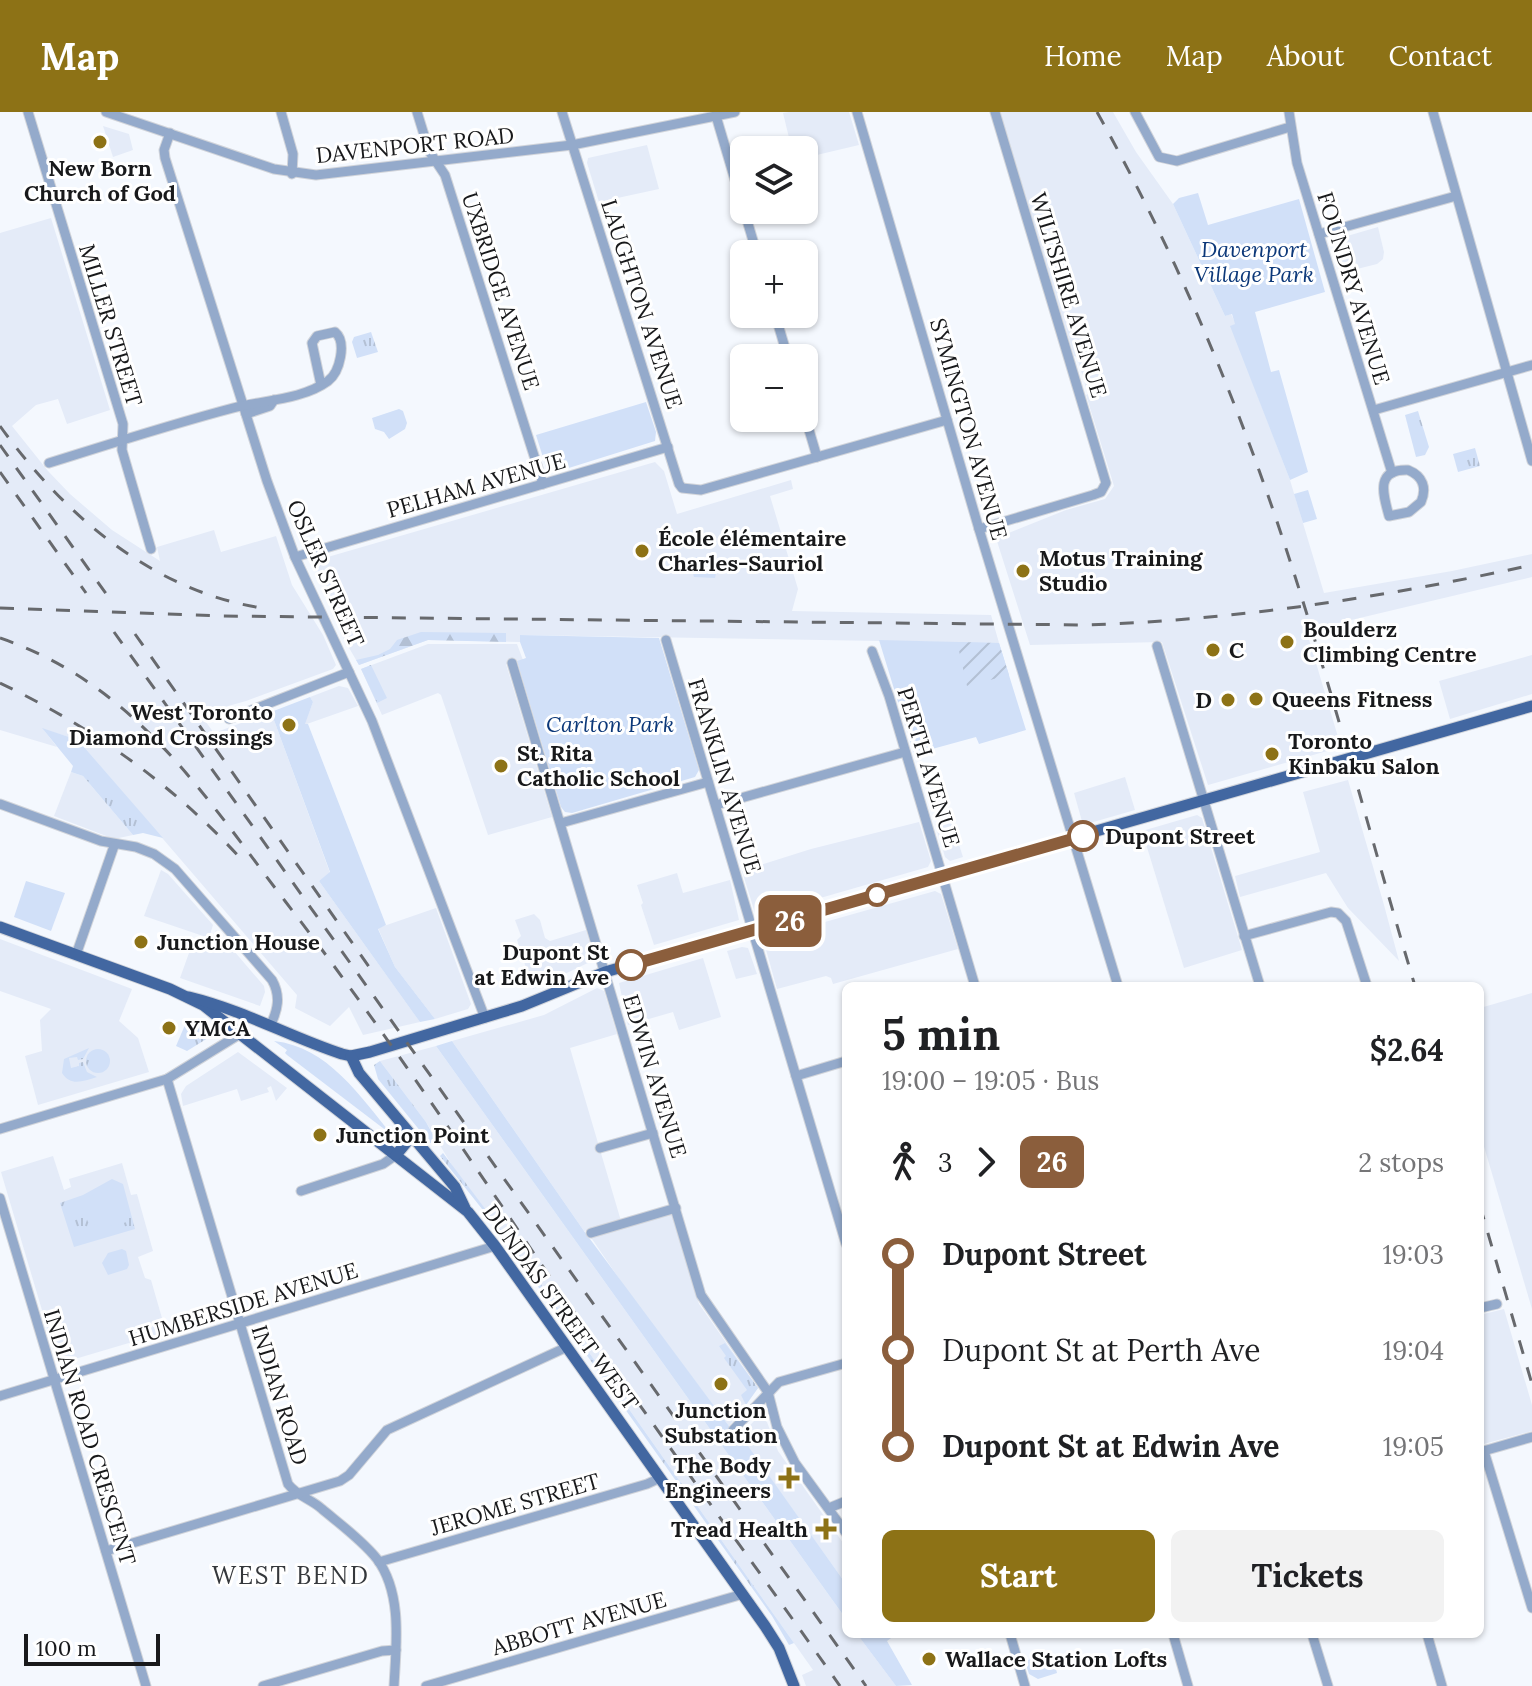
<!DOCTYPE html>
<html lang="en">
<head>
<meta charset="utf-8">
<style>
	:root { --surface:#fff; --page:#f2f2f2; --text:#202124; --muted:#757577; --accent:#8d7216 }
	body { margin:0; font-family:Lora,serif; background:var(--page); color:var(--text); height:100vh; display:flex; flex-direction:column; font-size:30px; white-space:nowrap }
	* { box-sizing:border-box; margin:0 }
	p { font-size:26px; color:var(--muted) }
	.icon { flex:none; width:44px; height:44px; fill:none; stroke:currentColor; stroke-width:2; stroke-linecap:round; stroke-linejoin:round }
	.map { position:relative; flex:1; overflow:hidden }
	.side { position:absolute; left:842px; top:870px; width:642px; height:656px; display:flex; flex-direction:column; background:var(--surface); border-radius:12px; box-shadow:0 2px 6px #0004 }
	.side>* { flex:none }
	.badge { padding:0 16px; border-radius:12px; font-size:28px; line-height:52px }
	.fabs { position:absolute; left:730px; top:24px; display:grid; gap:16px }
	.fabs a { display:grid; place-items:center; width:88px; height:88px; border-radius:12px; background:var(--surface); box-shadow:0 2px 6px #0004; font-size:40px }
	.scale { position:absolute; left:24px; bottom:20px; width:136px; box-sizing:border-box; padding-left:8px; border:4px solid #18191b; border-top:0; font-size:22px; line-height:28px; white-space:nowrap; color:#18191b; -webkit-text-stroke:6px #fff; paint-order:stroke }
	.map>.badge { position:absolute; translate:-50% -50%; box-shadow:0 0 0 4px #fff }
	.legs { display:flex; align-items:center; gap:12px; height:88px; padding:0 40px; font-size:26px }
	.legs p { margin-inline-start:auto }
	.headline { display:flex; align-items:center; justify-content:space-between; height:136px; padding:0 40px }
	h1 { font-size:44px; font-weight:700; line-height:60px }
	.primary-button { display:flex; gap:16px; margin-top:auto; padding:16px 40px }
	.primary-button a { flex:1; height:92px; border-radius:12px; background:var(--accent); color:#fff; font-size:32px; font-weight:700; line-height:92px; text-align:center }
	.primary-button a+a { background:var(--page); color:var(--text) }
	ul { padding:0 40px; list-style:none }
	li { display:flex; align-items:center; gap:28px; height:96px; font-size:30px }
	li i { display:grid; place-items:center; width:12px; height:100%; margin:0 10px; background:currentColor }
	li i::after { content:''; width:20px; height:20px; margin:-10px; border:6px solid; border-radius:50%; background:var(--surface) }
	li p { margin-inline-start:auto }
	li:first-child i { background:linear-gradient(#0000 50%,currentColor 0) }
	li:last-child i { background:linear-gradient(currentColor 50%,#0000 0) }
	header { display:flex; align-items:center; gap:48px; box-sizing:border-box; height:112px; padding:0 40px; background:var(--accent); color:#fff }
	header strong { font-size:38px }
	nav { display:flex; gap:44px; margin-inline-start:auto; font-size:28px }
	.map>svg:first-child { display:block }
	.built { fill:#e4ebf8 }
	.grass { fill:url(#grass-tufts) }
	.forest { fill:url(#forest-firs) }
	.park { fill:#d1e0f8 }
	.garden { fill:url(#garden-furrows) }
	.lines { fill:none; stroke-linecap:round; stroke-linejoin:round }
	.minor-casing { stroke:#d1d4da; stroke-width:11 }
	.major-casing { stroke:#d1d4da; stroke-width:13 }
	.minor { stroke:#94aacb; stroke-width:9 }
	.major { stroke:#4267a1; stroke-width:11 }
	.rail { stroke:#67696d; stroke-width:3; stroke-dasharray:14 14; stroke-linecap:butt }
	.line-1-casing { stroke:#fff; stroke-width:18 }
	.line-1 { stroke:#8b5e3c; stroke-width:12 }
	.poi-dot { fill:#8d7216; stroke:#fff; stroke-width:3 }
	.stop-1-dot { fill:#fff; stroke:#8b5e3c; stroke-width:4 }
	.labels { text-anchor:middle; stroke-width:6; stroke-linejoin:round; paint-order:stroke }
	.street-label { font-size:22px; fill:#18191b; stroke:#fff }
	.poi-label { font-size:22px; font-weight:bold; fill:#18191b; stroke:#fff; text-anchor:start }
	.park-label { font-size:22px; font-style:italic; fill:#0c3879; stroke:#fff }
	.stop-label { font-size:22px; font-weight:bold; fill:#18191b; stroke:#fff; text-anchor:start }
	.neighbourhood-label { font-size:24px; letter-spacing:2px; fill:#35383c; stroke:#fff }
</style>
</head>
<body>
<header>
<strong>Map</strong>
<nav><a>Home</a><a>Map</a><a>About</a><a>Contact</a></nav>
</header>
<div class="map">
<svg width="1532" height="1574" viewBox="0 0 1532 1574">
	<defs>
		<pattern id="grass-tufts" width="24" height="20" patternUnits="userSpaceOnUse" patternTransform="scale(2)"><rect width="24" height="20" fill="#d1e0f8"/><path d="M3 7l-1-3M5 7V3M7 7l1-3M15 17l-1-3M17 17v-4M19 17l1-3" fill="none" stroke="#b3c0d4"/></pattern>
		<pattern id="forest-firs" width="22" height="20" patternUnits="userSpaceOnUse" patternTransform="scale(2)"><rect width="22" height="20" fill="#d1e0f8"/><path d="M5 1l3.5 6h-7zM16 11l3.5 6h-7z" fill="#b3c0d4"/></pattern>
		<pattern id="garden-furrows" width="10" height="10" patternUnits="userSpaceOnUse" patternTransform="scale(2)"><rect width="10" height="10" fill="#d1e0f8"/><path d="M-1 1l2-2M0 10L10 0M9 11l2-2" fill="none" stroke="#b3c0d4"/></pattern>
	</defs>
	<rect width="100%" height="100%" fill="#f4f8fe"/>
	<g class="built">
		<polygon points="789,0 849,0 859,33 804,46 804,38 792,38 783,1"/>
		<polygon points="1000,0 1113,0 1136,40 1173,92 1225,204 1231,202 1236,212 1231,214 1290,368 1324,481 1452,459 1532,442 1532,465 1326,514 1305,514 1341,635 1208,673 1162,530 1030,533 996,426 1066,398 1105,387 1114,374 1086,283 1088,282 1077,245 1074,244"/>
		<polygon points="103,14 129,22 133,38 113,45"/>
		<polygon points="647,33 659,77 599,90 587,51 588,46"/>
		<polygon points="51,106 110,298 67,312 58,287 36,293 12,314 48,359 70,382 112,418 160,449 157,435 214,418 221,440 276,424 292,473 323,523 336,553 333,557 246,589 200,602 214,621 271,600 330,761 319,769 420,910 363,923 349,895 330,914 295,896 297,883 78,628 43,617 57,635 0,618 0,121"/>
		<polygon points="1378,115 1384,140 1383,147 1377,152 1345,160 1335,131 1337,127"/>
		<polygon points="655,350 664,359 677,402 791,368 793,377 770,384 798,477 792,499 991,503 999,531 521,523 520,530 428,528 359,553 341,522 314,449"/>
		<polygon points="428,532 517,532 523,548 506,552 552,705 488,723 441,583 438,581 382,603 361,557"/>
		<polygon points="1532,543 1532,582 1450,607 1439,569"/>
		<polygon points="339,574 348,576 358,594 304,613 313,590 310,585"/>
		<polygon points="71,660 83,664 133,723 114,727 54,704"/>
		<polygon points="1125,665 1135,698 1083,713 1074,681"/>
		<polygon points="1348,668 1384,793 1399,849 1348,796 1326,761 1240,785 1235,764 1320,740 1303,680"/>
		<polygon points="1197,703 1202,706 1242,838 1184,856 1142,719"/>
		<polygon points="951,708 963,745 950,749 945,745 935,712"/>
		<polygon points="919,710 931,749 928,755 761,803 755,801 742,759 811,737"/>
		<polygon points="161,758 168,762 213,813 209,826 144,804"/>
		<polygon points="677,761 683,781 730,768 739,808 654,833 641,793 643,791 637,773"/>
		<polygon points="935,779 941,782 958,837 833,872 831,866 826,864 777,877 765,834 768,826"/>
		<polygon points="436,796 471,892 468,897 435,907 395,855 378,816"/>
		<polygon points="534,802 540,808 545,826 550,829 586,818 593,842 592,849 533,877 517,828 521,824 515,808"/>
		<polygon points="216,818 264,874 265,880 260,894 180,866 194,827 211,833"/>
		<polygon points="0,827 132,877 119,909 138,926 149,960 38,993 25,944 42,939 40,908 51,897 0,879"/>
		<polygon points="742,835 748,836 757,862 736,867 727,839"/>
		<polygon points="703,846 721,905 679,918 673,900 628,913 619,871"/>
		<polygon points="597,876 604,879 617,922 570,936 621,1109 584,1119 452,929 544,903"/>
		<polygon points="1532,881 1532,1197 1480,1021 1480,896"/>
		<polygon points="436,934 846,1507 846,1522 857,1522 896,1574 806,1574 802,1563 813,1558 521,1144 453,1055 426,1010 380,949"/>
		<polygon points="238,940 287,976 276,989 271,974 267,976 269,980 241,989 237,977 183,994 181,982 186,974"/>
		<polygon points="53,1044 64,1078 71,1075 69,1067 122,1051 131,1083 137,1082 153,1139 138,1145 145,1166 151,1168 166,1220 58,1252 1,1060"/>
		<polygon points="671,1101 699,1192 758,1276 729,1314 629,1181 590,1124"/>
		<polygon points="1504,1197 1532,1293 1532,1319 1480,1333 1480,1203"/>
		<polygon points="761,1306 767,1310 778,1339 846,1435 846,1472 740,1324 755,1308"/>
	</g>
	<g class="grass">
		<polygon points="371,220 378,240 357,246 352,230 354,225"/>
		<polygon points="1418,299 1429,335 1425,343 1416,345 1405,303"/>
		<polygon points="1475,336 1480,354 1458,360 1453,342"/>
		<polygon points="371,553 387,586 377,591 361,557"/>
		<polygon points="42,616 78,628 163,726 143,721 133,723 83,664 71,660 73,654"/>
		<polygon points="197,909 209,919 208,926 187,939 176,934 185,913"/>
		<path d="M 89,936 L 83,947 L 78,948 L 77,945 L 69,946 L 71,956 L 79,954 L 79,951 L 83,950 L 87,960 L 97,965 C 83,969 71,975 62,961 L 64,947 Z"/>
		<circle cx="98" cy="949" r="12"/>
		<polygon points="380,949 426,1010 437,1030 430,1031 378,967 374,953"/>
		<polygon points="443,1041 521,1144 794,1531 789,1533 772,1504 522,1152 524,1150 440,1044"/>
		<polygon points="112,1067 123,1072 135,1117 74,1135 60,1091 83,1083"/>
		<polygon points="725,1231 758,1276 746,1293 741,1283 747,1278 724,1246 726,1244 719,1234"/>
		<polygon points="1052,1541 1057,1561 1038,1567 1029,1562 1025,1549"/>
	</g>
	<polygon class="forest" points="421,520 506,521 506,530 428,528 359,553 356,548 378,543 390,537 397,528"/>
	<g class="park">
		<polygon points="1198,81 1208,113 1299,87 1325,180 1255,200 1271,260 1279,258 1308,360 1290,368 1230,214 1235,212 1232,202 1225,204 1173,92 1179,86"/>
		<polygon points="646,290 656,320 655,329 556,360 546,355 536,323"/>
		<polygon points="399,297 403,299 407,311 405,317 389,327 384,320 375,317 372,306"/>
		<polygon points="1308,378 1317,407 1303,411 1294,382"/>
		<polygon points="689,445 719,446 715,466 694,465"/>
		<polygon points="520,523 659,526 699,658 695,665 572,701 565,700 561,695 517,549 526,546 520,530"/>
		<polygon points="879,528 999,531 1026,618 979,632 976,625 914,642"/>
		<polygon points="310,585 313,590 305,612 308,612 386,813 378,817 395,855 435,907 420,910 417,906 319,769 330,760 271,600"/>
		<polygon points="26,769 65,781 51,819 14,805"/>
		<path d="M 274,929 C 328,935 360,984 392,1023 L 287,943 L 285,941 L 287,938 Z"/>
		<polygon points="452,929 584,1119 729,1314 743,1327 846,1472 846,1507 436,934"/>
		<path d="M 117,1075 L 127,1110 C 113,1114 102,1116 88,1110 L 79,1088 Z"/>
		<polygon points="122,1137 126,1139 129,1153 127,1157 108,1163 102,1151 108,1141"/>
		<polygon points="857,1522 890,1522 891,1526 887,1529 912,1573 896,1574"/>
	</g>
	<polygon class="garden" points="957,530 999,531 1009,563 967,574"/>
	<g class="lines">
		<g class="minor-casing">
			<g id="minor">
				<polyline points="28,0 123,312 122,338 151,437"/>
				<polyline points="106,0 274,57 316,63 572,33 735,0"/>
				<polyline points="281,0 293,42 292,62"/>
				<polyline points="417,0 429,39 445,63 543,372"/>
				<polyline points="562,0 679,372 682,376 701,378 947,308"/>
				<polyline points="857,0 979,417 1118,874"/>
				<polyline points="1135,0 1159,45 1177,49 1290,15"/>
				<polyline points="1289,0 1297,51 1392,361"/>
				<polyline points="1433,0 1532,349"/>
				<polyline points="716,4 757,142"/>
				<polyline points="170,21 164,38 165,46 267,369 295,445 372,609 485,906"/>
				<polyline points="1319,122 1456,84"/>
				<polyline points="775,202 788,246"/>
				<polyline points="1374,298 1532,253"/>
				<polyline points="804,301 817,345"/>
				<polyline points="246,302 270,294 274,288"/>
				<path d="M 49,351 C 110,332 172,312 233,296 C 263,288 302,288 328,269 C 340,260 347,230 335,220 L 317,224 L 312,231 L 321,273"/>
				<path d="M 1408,358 C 1423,364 1427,376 1421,390 L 1409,400 L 1389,404 C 1383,382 1375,357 1408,358 Z"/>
				<polyline points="979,417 1093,383 1101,380 1106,371 995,0"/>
				<polyline points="295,445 668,335"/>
				<polyline points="666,528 846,1132"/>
				<polyline points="1157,534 1260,874"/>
				<polyline points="872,539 889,584 975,874"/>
				<polyline points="512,551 701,1183 768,1280 777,1315 795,1351 846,1421"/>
				<polyline points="229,607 349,560"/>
				<path d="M 0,692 L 101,729 L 136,735 L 154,742 L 175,757 L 272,868 C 281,884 278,898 270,914"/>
				<polyline points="716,693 905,640"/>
				<polyline points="561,711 708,670"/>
				<polyline points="1244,824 1331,800 1338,801 1346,809 1367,874"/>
				<polyline points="76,843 114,734"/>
				<polyline points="796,964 846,949"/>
				<path d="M 167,967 L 288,1372 C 297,1384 311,1387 322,1397 C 340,1412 363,1429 377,1447 C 403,1482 396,1534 394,1574"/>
				<polyline points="0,1017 167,967 240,922"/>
				<polyline points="600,1036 653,1021"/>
				<polyline points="301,1079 383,1052 396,1043"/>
				<polyline points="0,1086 146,1574"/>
				<polyline points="591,1121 676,1096"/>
				<polyline points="1480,1196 1497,1192"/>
				<polyline points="0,1284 495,1134"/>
				<polyline points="733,1318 779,1270 846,1251"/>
				<polyline points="1484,1339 1532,1496"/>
				<polyline points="1480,1340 1532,1325"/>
				<polyline points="829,1396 846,1389"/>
				<polyline points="106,1439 340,1369 349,1363 387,1318 567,1235"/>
				<polyline points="379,1450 647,1372 660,1366"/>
				<polyline points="1010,1522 1025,1574"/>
				<polyline points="1173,1522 1188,1574"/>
				<polyline points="1312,1522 1328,1574"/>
				<polyline points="1427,1522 1442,1574"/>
				<polyline points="263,1574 382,1539 396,1538"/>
				<polyline points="426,1574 743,1482"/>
			</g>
		</g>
		<g class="major-casing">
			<g id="major">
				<polyline points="0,815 170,877 203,893 468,1100 495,1134 765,1514 779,1536 794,1574"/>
				<path d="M 189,885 C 243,898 290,925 342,942 L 351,944 L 370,940 L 522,894 L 605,860 L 1532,594"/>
				<polyline points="351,944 359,961 455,1075 465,1096"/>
				<polyline points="396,1043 406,1031 404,1017"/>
			</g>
		</g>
		<use href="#minor" class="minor"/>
		<use href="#major" class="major"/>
		<g class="rail">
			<path d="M 1097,0 C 1164,120 1219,245 1265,375 C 1323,539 1365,708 1415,874"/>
			<path d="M 0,314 C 63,402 152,479 262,496"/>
			<polyline points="0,333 107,483"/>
			<polyline points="0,360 86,481"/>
			<path d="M 0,496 L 223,504 L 1086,513 C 1236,508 1386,485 1532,453"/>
			<polyline points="114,520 866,1574"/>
			<polyline points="135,522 372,859"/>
			<path d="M 0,526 C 135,572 203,682 285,789 C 380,912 465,1040 552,1168 C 646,1304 744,1438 840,1574"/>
			<path d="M 0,571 C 90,614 173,672 241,747"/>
			<polyline points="1480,1094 1532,1272"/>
		</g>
	</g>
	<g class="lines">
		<g class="line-1-casing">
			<polyline id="line-1" points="631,853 1083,724"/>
		</g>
		<use href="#line-1" class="line-1"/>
	</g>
	<g class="poi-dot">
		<circle cx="100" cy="30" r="8"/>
		<circle cx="642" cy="439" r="8"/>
		<circle cx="1023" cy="459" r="8"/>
		<circle cx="1287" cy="530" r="8"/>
		<circle cx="1213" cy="538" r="8"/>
		<circle cx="1256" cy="587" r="8"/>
		<circle cx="1228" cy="588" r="8"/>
		<circle cx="289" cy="613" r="8"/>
		<circle cx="1272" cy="642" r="8"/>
		<circle cx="501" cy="654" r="8"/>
		<circle cx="141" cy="830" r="8"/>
		<circle cx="169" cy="916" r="8"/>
		<circle cx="320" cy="1023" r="8"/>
		<circle cx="721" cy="1272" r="8"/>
		<path d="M785 1354h8v8h8v8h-8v8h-8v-8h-8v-8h8z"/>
		<path d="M822 1405h8v8h8v8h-8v8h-8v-8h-8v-8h8z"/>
		<circle cx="929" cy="1547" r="8"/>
	</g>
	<g class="stop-1-dot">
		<circle cx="1083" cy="724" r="14"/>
		<circle cx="877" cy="783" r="10"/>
		<circle cx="631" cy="853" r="14"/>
	</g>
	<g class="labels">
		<g class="street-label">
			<text transform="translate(415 33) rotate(-6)" y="8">DAVENPORT ROAD</text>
			<text transform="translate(1354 176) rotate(73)" y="8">FOUNDRY AVENUE</text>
			<text transform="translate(501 179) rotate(72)" y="8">UXBRIDGE AVENUE</text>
			<text transform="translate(1069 183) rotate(73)" y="8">WILTSHIRE AVENUE</text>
			<text transform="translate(642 192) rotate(72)" y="8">LAUGHTON AVENUE</text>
			<text transform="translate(111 213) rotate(73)" y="8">MILLER STREET</text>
			<text transform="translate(969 317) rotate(74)" y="8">SYMINGTON AVENUE</text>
			<text transform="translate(476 373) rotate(-16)" y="8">PELHAM AVENUE</text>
			<text transform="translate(326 461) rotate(66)" y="8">OSLER STREET</text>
			<text transform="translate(929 655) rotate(73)" y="8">PERTH AVENUE</text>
			<text transform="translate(725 664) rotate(73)" y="8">FRANKLIN AVENUE</text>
			<text transform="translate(655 964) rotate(73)" y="8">EDWIN AVENUE</text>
			<text transform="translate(243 1192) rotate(-17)" y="8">HUMBERSIDE AVENUE</text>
			<text transform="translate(561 1195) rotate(54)" y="8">DUNDAS STREET WEST</text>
			<text transform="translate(280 1283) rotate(73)" y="8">INDIAN ROAD</text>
			<text transform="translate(90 1325) rotate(73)" y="8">INDIAN ROAD CRESCENT</text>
			<text transform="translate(515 1392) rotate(-16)" y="8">JEROME STREET</text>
			<text transform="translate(579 1511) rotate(-16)" y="8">ABBOTT AVENUE</text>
		</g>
		<g class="poi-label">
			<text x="100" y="64" text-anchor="middle">New Born<tspan x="100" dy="25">Church of God</tspan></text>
			<text x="658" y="434">École élémentaire<tspan x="658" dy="25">Charles-Sauriol</tspan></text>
			<text x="1039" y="454">Motus Training<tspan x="1039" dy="25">Studio</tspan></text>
			<text x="1303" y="525">Boulderz<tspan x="1303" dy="25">Climbing Centre</tspan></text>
			<text x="1229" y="546">C</text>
			<text x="1272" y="595">Queens Fitness</text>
			<text x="1212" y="596" text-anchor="end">D</text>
			<text x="273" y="608" text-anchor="end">West Toronto<tspan x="273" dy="25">Diamond Crossings</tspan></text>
			<text x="1288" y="637">Toronto<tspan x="1288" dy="25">Kinbaku Salon</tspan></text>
			<text x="517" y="649">St. Rita<tspan x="517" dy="25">Catholic School</tspan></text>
			<text x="157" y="838">Junction House</text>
			<text x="185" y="924">YMCA</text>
			<text x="336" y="1031">Junction Point</text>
			<text x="721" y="1306" text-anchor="middle">Junction<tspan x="721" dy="25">Substation</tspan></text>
			<text x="771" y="1361" text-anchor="end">The Body<tspan x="771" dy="25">Engineers</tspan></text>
			<text x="808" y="1425" text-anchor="end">Tread Health</text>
			<text x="945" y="1555">Wallace Station Lofts</text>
		</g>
		<g class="park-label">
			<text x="1254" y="145">Davenport<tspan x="1254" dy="25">Village Park</tspan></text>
			<text x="610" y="620">Carlton Park</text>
		</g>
		<g class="stop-label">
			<text x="1105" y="732">Dupont Street</text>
			<text x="609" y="848" text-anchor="end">Dupont St<tspan x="609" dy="25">at Edwin Ave</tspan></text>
		</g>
		<g class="neighbourhood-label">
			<text x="291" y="1472">WEST BEND</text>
		</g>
	</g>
</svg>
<div class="fabs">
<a><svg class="icon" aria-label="layers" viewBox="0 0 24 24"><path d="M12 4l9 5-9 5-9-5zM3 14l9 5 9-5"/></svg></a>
<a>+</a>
<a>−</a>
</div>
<div class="scale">100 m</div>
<b class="badge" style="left:790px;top:809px;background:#8b5e3c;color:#fff">26</b>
<section class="side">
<div class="headline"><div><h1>5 min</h1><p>19:00 – 19:05 · Bus</p></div><b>$2.64</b></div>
<div class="legs"><svg class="icon" aria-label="walk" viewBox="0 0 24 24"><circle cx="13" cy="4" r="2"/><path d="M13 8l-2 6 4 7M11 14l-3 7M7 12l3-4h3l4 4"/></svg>3<svg class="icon" aria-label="forward" viewBox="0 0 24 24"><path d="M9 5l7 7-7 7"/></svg><b class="badge" style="background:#8b5e3c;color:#fff">26</b><p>2 stops</p></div>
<ul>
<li><i style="color:#8b5e3c"></i><b>Dupont Street</b><p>19:03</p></li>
<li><i style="color:#8b5e3c"></i><span>Dupont St at Perth Ave</span><p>19:04</p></li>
<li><i style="color:#8b5e3c"></i><b>Dupont St at Edwin Ave</b><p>19:05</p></li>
</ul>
<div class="primary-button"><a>Start</a><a>Tickets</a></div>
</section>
</div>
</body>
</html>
